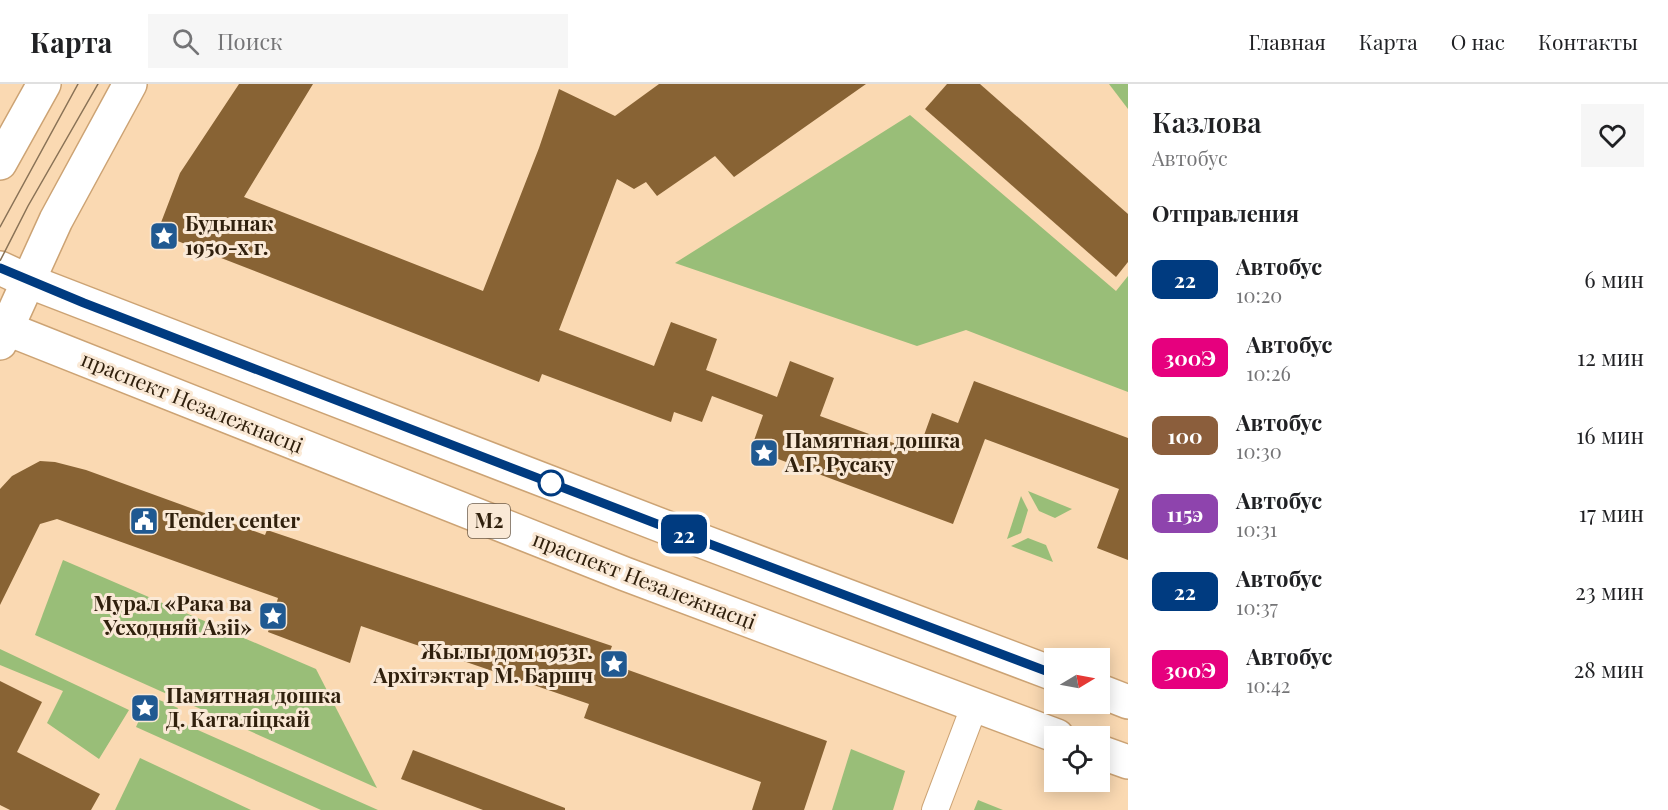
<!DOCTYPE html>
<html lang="ru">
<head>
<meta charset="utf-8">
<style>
	:root { --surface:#fff; --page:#f6f6f6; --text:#202124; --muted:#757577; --line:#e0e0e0 }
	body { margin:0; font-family:"Playfair Display",serif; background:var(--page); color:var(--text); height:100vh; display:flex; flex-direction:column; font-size:22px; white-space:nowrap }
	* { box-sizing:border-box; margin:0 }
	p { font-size:20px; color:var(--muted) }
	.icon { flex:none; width:33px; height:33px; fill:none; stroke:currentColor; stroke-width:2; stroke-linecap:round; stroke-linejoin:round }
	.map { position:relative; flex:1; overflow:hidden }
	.drawer { display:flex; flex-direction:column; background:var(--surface); width:540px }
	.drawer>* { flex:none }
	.badge { padding:0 12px; border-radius:9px; font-size:21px; line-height:39px }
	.needle { width:39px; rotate:80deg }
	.tools { position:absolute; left:1044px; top:564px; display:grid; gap:12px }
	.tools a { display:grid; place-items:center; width:66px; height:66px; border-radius:0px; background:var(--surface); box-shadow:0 3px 15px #0003; font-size:30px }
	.map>.badge { position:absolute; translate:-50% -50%; box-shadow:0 0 0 3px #fff }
	h2 { padding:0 24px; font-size:22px; line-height:54px }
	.round { display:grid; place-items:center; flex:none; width:63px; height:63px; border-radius:0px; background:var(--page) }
	.head { display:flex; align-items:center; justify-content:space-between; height:102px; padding:0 24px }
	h1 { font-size:28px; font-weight:600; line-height:45px }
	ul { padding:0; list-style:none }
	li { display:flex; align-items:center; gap:18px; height:78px; padding:0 24px }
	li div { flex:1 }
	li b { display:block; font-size:22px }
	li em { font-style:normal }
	li .badge { min-width:66px; font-weight:700; text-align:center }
	header { display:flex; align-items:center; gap:36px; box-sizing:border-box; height:84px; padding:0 30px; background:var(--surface); border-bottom:2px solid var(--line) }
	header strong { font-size:28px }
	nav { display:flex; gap:33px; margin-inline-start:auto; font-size:21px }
	.search { width:420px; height:54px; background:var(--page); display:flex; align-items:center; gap:15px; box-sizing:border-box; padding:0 21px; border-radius:0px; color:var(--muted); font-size:22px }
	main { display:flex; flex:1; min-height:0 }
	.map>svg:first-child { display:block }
	.green { fill:#99be78 }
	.building { fill:#886334 }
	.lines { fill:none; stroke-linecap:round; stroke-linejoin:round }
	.street-casing { stroke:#cca374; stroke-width:28 }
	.primary-casing { stroke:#cca374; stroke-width:36 }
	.street { stroke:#fff; stroke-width:26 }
	.primary { stroke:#fff; stroke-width:33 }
	.tram { stroke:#897256; stroke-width:1.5 }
	.line-casing { stroke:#fff; stroke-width:14 }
	.line { stroke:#003b80; stroke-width:9 }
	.stop-dot { fill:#fff; stroke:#003b80; stroke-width:3 }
	.labels { text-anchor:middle; stroke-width:6; stroke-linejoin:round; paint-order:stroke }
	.shield { fill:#fae9d6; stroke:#6d5c49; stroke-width:1.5 }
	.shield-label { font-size:20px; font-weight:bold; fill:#30200d }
	.poi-label { font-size:21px; font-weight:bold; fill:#30200d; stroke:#fae9d6; text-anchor:start }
	.street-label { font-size:21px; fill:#30200d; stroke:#fae9d6 }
</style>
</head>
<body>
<header>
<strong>Карта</strong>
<div class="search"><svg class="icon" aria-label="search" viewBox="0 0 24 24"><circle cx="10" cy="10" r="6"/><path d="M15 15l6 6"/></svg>Поиск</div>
<nav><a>Главная</a><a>Карта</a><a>О нас</a><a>Контакты</a></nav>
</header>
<main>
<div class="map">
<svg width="1128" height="726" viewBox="0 0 1128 726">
	<rect width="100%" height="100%" fill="#fad9b2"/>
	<g class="green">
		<polygon points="1109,0 1128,0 1128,25"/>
		<polygon points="910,31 1116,207 1128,192 1128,308 966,246 917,262 675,179"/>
		<polygon points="1028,407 1072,425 1055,434 1039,427"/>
		<polygon points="1021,412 1028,426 1021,449 1007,455"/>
		<polygon points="1028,454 1046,461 1053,478 1011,462"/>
		<polygon points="63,476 316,585 377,704 35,551"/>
		<polygon points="0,565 129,626 99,675 47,639 63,607 0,581"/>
		<polygon points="150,612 178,624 173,635 378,726 321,726 136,643"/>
		<polygon points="851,665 905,687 893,726 832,726"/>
		<polygon points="140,674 251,726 115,726"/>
		<polygon points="978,716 1003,726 974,726"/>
	</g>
	<g class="building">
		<polygon points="239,0 313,0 244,113 483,207 539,64 559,5 615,32 659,0 866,0 734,93 715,72 657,112 646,98 634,105 617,95 559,246 654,282 671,238 717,255 706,286 777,313 790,277 834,294 820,332 918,368 932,329 958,339 974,297 1128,354 1128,476 1097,464 1119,405 985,355 953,440 751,365 763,331 712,312 702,338 674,328 671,338 542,290 539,298 157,149 180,89"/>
		<polygon points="947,0 980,0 1128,130 1128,178 1116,193 925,25"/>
		<polygon points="40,377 55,378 86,386 265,451 267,446 612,562 606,578 827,657 804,726 752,726 761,698 584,634 589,620 361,542 350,579 268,548 278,514 57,435 40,440 0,521 0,405 12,392"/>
		<polygon points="0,597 42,618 17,668 100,710 91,726 10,726 0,721"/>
		<polygon points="413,666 565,724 565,726 483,726 401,695"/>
	</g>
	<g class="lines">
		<g class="street-casing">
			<polyline id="street" points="935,726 974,623"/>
		</g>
		<g class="primary-casing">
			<g id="primary">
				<polyline points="0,79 44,0"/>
				<polyline points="0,184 28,197 691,453 1054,590"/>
				<polyline points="0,242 625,490 1057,652"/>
				<polyline points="0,259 56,136 130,0"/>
				<polyline points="1100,607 1128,618"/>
				<polyline points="1100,668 1128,678"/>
			</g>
		</g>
		<use href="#street" class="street"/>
		<use href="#primary" class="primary"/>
		<g class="tram">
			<polyline points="0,143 78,0"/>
			<polyline points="0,177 28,122 98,0"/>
		</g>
	</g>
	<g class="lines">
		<g class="line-casing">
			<polyline id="line" points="0,184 84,219 691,453 1054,590"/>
		</g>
		<use href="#line" class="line"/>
	</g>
	<defs>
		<g id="sight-square" transform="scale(1.5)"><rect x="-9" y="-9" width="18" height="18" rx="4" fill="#205991" stroke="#fae9d6"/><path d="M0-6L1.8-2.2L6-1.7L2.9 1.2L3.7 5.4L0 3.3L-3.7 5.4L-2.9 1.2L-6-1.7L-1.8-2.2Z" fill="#fff"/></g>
		<g id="civic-square" transform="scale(1.5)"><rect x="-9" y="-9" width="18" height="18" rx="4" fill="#205991" stroke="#fae9d6"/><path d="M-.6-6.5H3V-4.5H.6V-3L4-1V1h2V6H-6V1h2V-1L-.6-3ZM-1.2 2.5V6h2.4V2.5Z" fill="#fff"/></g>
	</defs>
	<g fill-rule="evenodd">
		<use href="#sight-square" x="164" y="152"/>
		<use href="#sight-square" x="764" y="369"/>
		<use href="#civic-square" x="144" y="437"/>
		<use href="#sight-square" x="273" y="532"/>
		<use href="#sight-square" x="614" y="580"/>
		<use href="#sight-square" x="145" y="624"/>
	</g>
	<circle class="stop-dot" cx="551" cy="399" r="12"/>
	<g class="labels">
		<rect class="shield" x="468" y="420" width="42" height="34" rx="4.5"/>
		<g class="shield-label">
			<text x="489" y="444">М2</text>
		</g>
		<g class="poi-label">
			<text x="185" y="147">Будынак<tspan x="185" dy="24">1950-х г.</tspan></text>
			<text x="785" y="364">Памятная дошка<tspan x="785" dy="24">А.Г. Русаку</tspan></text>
			<text x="165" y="444">Tender center</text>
			<text x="252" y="527" text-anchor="end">Мурал «Рака ва<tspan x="252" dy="24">Усходняй Азіі»</tspan></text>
			<text x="593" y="575" text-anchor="end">Жылы дом 1953г.<tspan x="593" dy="24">Архітэктар М. Баршч</tspan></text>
			<text x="166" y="619">Памятная дошка<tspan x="166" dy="24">Д. Каталіцкай</tspan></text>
		</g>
		<g class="street-label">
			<text transform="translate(192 319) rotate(22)" y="7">праспект Незалежнасці</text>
			<text transform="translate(644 497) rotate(21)" y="7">праспект Незалежнасці</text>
		</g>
	</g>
</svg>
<div class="tools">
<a><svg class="needle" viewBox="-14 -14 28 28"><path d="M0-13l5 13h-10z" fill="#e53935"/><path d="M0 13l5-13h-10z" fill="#757577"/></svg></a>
<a><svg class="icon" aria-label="locate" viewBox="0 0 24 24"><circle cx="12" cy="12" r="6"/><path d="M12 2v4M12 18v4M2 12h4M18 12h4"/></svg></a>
</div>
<b class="badge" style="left:684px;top:450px;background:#003b80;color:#fff">22</b>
</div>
<section class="drawer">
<div class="head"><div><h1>Казлова</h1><p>Автобус</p></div><a class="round"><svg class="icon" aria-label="heart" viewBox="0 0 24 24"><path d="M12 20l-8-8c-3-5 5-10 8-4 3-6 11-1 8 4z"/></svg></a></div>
<h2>Отправления</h2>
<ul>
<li><span class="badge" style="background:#003b80;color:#fff">22</span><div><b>Автобус</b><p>10:20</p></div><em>6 мин</em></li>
<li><span class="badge" style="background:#e6007e;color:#fff">300Э</span><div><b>Автобус</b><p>10:26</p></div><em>12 мин</em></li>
<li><span class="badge" style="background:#8b5e3c;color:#fff">100</span><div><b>Автобус</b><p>10:30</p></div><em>16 мин</em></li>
<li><span class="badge" style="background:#8e44ad;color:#fff">115э</span><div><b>Автобус</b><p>10:31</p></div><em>17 мин</em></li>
<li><span class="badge" style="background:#003b80;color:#fff">22</span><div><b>Автобус</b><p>10:37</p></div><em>23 мин</em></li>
<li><span class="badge" style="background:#e6007e;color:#fff">300Э</span><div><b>Автобус</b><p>10:42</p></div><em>28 мин</em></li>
</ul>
</section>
</main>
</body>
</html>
